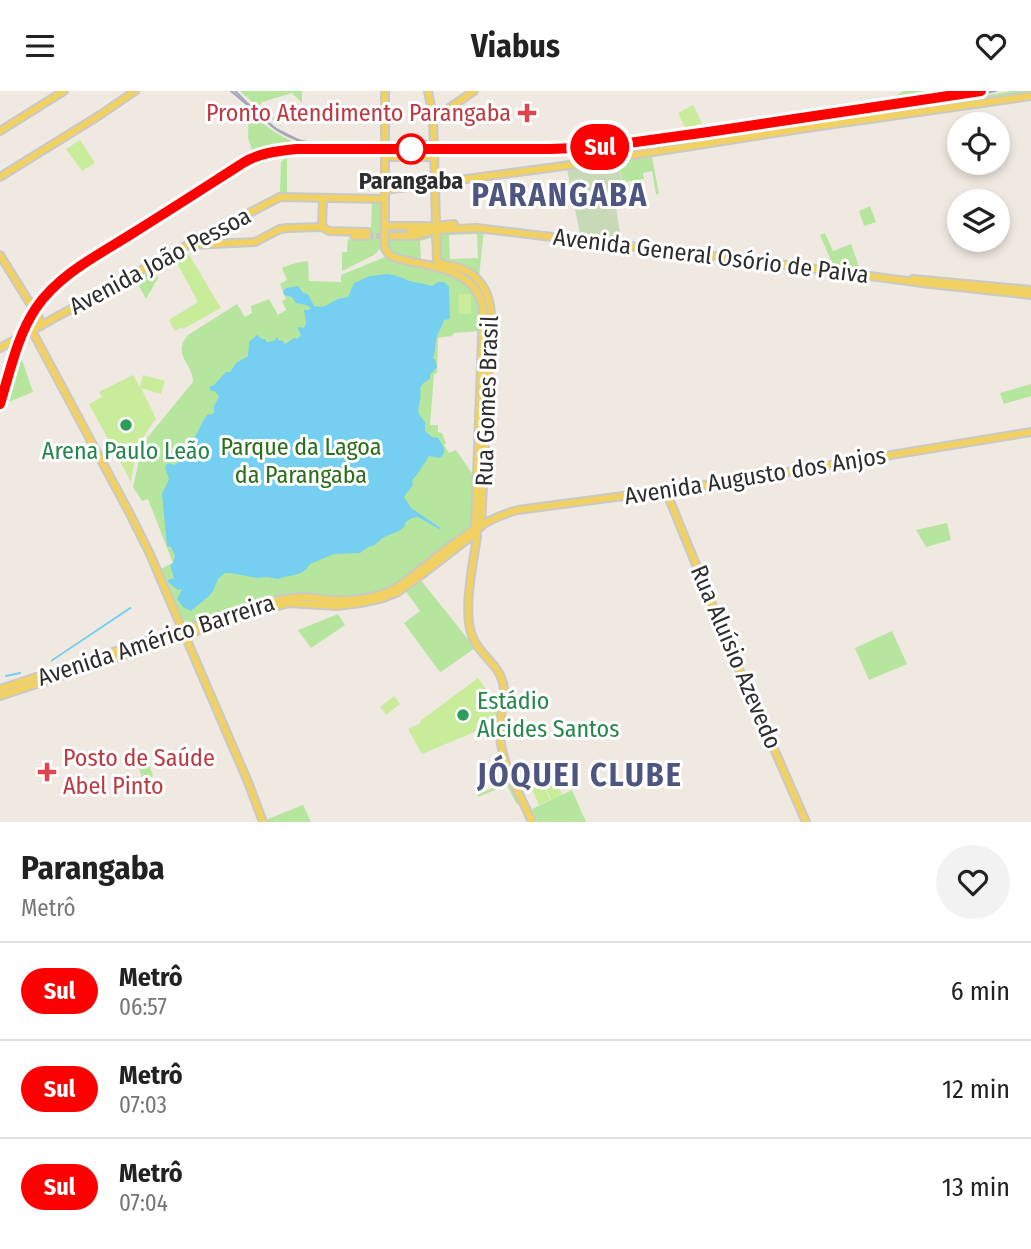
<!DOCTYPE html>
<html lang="pt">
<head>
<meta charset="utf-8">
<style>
	:root { --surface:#fff; --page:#f2f2f2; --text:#222; --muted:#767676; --line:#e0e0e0 }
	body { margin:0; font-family:"Fira Sans Condensed",sans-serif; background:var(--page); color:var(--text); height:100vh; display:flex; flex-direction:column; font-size:26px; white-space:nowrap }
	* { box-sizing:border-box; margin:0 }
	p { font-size:23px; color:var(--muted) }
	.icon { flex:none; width:38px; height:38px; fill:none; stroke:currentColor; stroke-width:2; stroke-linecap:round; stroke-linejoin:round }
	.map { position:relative; height:731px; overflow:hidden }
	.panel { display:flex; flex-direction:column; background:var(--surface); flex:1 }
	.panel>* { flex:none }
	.badge { padding:0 14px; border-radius:23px; font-size:24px; line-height:46px }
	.controls { position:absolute; left:947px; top:21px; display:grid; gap:14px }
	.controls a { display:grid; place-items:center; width:63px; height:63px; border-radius:50%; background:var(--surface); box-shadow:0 4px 10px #0003; font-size:35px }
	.map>.badge { position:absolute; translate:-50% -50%; box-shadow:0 0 0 4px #fff }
	.round { display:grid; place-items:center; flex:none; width:74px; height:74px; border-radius:37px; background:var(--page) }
	.head { display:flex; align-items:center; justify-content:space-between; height:119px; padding:0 21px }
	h1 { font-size:33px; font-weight:700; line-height:52px }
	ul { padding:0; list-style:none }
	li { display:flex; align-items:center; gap:21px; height:98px; padding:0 21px; border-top:2px solid var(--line) }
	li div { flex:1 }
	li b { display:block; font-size:26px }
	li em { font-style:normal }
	li .badge { min-width:77px; font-weight:700; text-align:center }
	header { display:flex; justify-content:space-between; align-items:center; height:91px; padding:0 21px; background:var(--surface); font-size:32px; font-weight:700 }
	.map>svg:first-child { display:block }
	.green { fill:#b6e59e; fill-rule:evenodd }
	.cemetery { fill:#c8d9b8 }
	.pitch { fill:#c9ec9a }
	.water { fill:#75cff0 }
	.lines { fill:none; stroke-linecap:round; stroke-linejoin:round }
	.stream { stroke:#75cff0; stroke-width:2 }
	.major-tunnel { stroke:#c8c4bd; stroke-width:6; stroke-dasharray:6 3; stroke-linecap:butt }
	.major-casing { stroke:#c9c9c9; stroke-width:10 }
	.major { stroke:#f2d163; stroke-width:6 }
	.tram { stroke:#a3a6b8; stroke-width:2 }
	.rail { stroke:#a3a6b8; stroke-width:2 }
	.major-bridge-casing { stroke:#c9c9c9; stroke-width:10; stroke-linecap:butt }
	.major-bridge { stroke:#f2d163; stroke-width:6 }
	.line-casing { stroke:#fff; stroke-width:16 }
	.line { stroke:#f00; stroke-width:10 }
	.health-dot { fill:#e0444e; stroke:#fff; stroke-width:2.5 }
	.stop-dot { fill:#fff; stroke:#f00; stroke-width:3.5 }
	.leisure-dot { fill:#2e9e5b; stroke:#fff; stroke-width:2.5 }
	.labels { text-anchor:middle; stroke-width:6; stroke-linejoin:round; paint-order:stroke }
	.health-label { font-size:24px; fill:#be3a42; stroke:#fff; text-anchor:end }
	.stop-label { font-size:24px; font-weight:bold; fill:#2e2e2e; stroke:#fff }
	.street-label { font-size:24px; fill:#2e2e2e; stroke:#fff }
	.park-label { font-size:24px; fill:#2c6e1b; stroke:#fff }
	.leisure-label { font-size:24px; fill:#27864d; stroke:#fff }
	.district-label { font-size:32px; font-weight:bold; letter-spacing:2px; fill:#4d5680; stroke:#fff }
</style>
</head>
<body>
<header><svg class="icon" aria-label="menu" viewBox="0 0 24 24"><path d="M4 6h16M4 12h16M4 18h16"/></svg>Viabus<svg class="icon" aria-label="heart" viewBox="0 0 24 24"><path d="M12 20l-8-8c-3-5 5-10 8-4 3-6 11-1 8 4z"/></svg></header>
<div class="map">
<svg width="1031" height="731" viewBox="0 0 1031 731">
	<rect width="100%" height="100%" fill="#efe9e1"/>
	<g class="green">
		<polygon points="240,0 302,0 302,12 292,2 262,11 260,14 283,36 268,25"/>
		<polygon points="904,0 940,0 942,2 885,11"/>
		<polygon points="1013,0 1031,0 1031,3 988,6 988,9 959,14 958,9"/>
		<path d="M 249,20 C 269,39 290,54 319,56 C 294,57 272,58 248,67 L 244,66 L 252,58 L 248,47 Z"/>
		<polygon points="287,65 287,104 280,104 281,71"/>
		<polygon points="652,66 659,103 656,103 652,80 643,82 644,88 626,91 626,89 622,89 618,71"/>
		<polygon points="372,110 382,111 382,156 374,164 342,180 342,161 347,161 348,148 353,150 354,148 367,148 367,137 371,136"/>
		<polygon points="870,115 876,131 864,135 859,120"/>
		<path d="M 484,139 L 479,186 L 440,170 L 438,142 L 440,140 ZM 477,143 L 478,167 L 450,168 L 449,144 Z"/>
		<polygon points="825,142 833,160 851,153 860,178 833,174 820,144"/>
		<polygon points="433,143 434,156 432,156 431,147 420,150 421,169 432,169 432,159 434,159 433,171 430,172 394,165 388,158 386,147"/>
		<path d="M 385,166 L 391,169 C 430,178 496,183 479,240 L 454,242 L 452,245 L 438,247 L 437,282 L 434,283 L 430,334 L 438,334 L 438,341 L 442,342 L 446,352 L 444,354 L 449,362 L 456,359 L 475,387 L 473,434 L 399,493 L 379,502 L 353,507 L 298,505 L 191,533 C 172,526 169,493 160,478 L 173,472 L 148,408 L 142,410 L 133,396 L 140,365 L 147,347 L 193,291 C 193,272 171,264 188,244 L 237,213 L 245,226 L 252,222 L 251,215 L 269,208 L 278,224 L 286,219 L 282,210 L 286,208 L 280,193 L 287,189 L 282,177 C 291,173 298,171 308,170 L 309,190 L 341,191 L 341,184 Z"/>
		<polygon points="150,181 152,183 155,182 158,187 146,208 136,189"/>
		<polygon points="19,269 22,269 33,301 6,312"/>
		<polygon points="1031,293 1031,305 1004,313 1000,302"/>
		<polygon points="947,432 951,449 926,456 916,439"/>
		<polygon points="420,488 475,557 441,581 439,580 404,532 420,520 405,499"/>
		<polygon points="338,523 345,534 311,557 298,539"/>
		<polygon points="892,540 907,573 869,589 855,557"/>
		<polygon points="145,661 153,685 143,689 134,664"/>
		<polygon points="510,690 519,707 517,714 507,694 478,706 478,703"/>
		<polygon points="572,699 586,731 537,731 532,718"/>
		<polygon points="303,714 311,731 268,731 268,728"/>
	</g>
	<polygon class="cemetery" points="618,71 623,97 613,99 621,148 580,143 567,78"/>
	<g class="pitch">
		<polygon points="693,14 702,32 686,39 678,22"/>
		<polygon points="80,49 95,72 82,80 66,58"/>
		<polygon points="188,162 221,217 183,238 182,236 175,240 169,229 198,211 175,168"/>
		<polygon points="458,203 471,203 471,223 459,223"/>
		<path d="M 133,284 L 140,296 L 143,284 L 165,290 L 161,303 L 141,297 L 156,328 C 139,349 135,364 131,391 L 89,313 L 102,306 L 99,301 Z"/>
		<polygon points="478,587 500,617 498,631 422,663 408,638 421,632 420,630"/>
		<polygon points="394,605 400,613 386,624 380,616"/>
		<polygon points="555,688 562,704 551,709 544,693"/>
		<polygon points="543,693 550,709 539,714 532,698"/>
	</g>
	<g class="water">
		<path d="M 387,183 C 396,184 402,187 410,190 C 416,192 423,192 432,195 L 438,191 L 444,191 L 449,196 L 450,228 L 444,229 C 442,237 437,242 436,250 C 435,257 435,261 433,268 L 435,268 L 437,276 L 430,284 L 430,288 C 416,296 422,296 420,309 C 418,322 416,320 425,331 L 425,340 L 432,346 L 439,347 L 439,349 C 444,355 448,362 439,367 L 429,365 L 416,385 L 412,389 L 413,394 L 404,406 L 411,417 L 441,437 L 439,438 L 418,426 L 412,427 L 406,431 L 404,436 L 399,440 L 384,446 L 373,455 L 368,456 L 360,462 L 334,463 L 310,473 C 303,486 289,483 278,488 L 267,486 L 257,487 L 230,482 L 225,482 L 218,488 L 213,500 L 209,505 L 191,520 L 183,516 L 177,508 L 182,498 L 178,499 L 168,491 L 168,489 L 174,487 L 170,474 L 173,472 L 175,465 L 171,456 L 167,455 L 162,403 L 169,388 L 165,376 L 168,372 L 174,374 L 181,370 L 185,365 L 185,360 L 182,358 L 185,354 C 198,349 199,333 208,323 L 210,324 L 214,322 L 214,315 L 219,306 L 216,301 L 210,299 L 210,295 L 213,295 L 226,281 L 230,281 L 236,272 L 248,265 L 249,251 L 257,244 L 262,248 L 265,248 L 267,251 L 274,250 L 277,246 L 279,250 L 282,249 L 285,253 L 294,247 L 297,248 L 301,244 L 297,236 L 304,237 L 306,232 L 304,219 L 309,219 L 311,217 L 306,214 L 296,212 L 292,206 L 284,204 L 283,200 L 286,197 L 298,195 L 303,202 L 308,203 L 314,215 C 325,218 329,212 338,208 C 339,207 346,207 348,206 L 354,192 L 370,185 Z"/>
		<polygon points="130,516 132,517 51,571 51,569"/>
	</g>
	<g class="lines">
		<polyline class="stream" points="6,585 20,582"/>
		<polyline class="major-tunnel" points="367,145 387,145"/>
		<g class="major-casing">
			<g id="major">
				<polyline points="428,0 433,25 437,169"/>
				<polyline points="433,28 474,0"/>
				<polyline points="0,40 64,0"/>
				<polyline points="385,66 434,66"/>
				<polyline points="0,86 100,24 135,0"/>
				<polyline points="385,99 563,75 813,36 1031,5"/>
				<polyline points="385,135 430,135"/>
				<polyline points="322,136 323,107"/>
				<polyline points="385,138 385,0"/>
				<polyline points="410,141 425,139 435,135 454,133"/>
				<polyline points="354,145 367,145"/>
				<polyline points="387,145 415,145 435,139 476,137 756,170 930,193 1031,204"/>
				<path d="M 385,147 C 384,152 384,158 388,162 C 393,168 402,168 408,170 C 439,176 480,182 483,220 L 475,437 L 477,446 C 473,472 462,524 473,547 C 480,564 499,574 503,592 C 507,609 498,627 500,645 C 502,674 521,705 532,731"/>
				<polyline points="192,154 255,151 280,138 288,137 322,136 329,140 367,141"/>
				<polyline points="0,164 39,227 41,235"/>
				<path d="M 437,169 C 443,175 449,174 457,176 C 479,182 490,201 491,223 L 481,436"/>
				<polyline points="913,188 1031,199"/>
				<polyline points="31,238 130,423 149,461 248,691 263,731"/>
				<polyline points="0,257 176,160 280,106 385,108"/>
				<polyline points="667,400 668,405 732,562 806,731"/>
				<path d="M 0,598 L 245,518 C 262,514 281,507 299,506 C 312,506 325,509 338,509 C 360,510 385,505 402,493 C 438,466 474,430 518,419 L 721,392 L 1031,341"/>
				<polyline points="0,605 252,522 289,512 337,515 361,512 383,507 398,501 420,485 477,441"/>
			</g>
		</g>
		<use href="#major" class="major"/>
		<polyline class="tram" points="231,0 276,38 300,50 325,53 426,50"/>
		<g class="rail">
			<path d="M 235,0 C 261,25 278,49 316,53"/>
			<path d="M 0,320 C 10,289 17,253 34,225 C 57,185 104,163 142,139 C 178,116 214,93 250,70 C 265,64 280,61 296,60 L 550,60 L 600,58 L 706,44 L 829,25 L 936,12 L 996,0"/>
		</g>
		<g class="major-bridge-casing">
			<polyline id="major-bridge" points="385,147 385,138"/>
		</g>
		<use href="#major-bridge" class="major-bridge"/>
	</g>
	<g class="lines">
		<g class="line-casing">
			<path id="line" d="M 0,313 C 10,281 17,245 36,217 C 59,183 100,163 133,142 C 170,119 207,95 243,72 C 259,62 277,60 296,58 L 550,58 L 600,56 L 708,41 L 981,0"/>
		</g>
		<use href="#line" class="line"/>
	</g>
	<g class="health-dot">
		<path d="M523.5 11.5h7v7h7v7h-7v7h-7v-7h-7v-7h7z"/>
		<path d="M43.5 670.5h7v7h7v7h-7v7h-7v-7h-7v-7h7z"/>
	</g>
	<circle class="stop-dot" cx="411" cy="58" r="14"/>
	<g class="leisure-dot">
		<circle cx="126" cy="334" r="7"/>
		<circle cx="463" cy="624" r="7"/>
	</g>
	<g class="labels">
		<g class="health-label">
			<text x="511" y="30">Pronto Atendimento Parangaba</text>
			<text x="63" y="675" text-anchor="start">Posto de Saúde<tspan x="63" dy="28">Abel Pinto</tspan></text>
		</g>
		<g class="stop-label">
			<text x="411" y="98">Parangaba</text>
		</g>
		<g class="street-label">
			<text transform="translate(711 165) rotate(7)" y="8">Avenida General Osório de Paiva</text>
			<text transform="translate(160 170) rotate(-28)" y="8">Avenida João Pessoa</text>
			<text transform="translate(487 310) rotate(-88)" y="8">Rua Gomes Brasil</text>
			<text transform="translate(755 385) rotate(-9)" y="8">Avenida Augusto dos Anjos</text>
			<text transform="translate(156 549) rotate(-18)" y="8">Avenida Américo Barreira</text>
			<text transform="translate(736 566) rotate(67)" y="8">Rua Aluísio Azevedo</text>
		</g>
		<g class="park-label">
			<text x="301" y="364">Parque da Lagoa<tspan x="301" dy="28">da Parangaba</tspan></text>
		</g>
		<g class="leisure-label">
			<text x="126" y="368">Arena Paulo Leão</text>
			<text x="477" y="618" text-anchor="start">Estádio<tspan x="477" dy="28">Alcides Santos</tspan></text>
		</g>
		<g class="district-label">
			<text x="560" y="115">PARANGABA</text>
			<text x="580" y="695">JÓQUEI CLUBE</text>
		</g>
	</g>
</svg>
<div class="controls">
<a><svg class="icon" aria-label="locate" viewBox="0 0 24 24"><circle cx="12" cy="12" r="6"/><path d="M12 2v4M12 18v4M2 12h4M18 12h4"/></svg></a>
<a><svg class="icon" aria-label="layers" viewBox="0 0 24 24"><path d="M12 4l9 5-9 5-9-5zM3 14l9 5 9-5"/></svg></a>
</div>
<b class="badge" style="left:600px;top:56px;background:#f00;color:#fff">Sul</b>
</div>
<section class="panel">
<div class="head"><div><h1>Parangaba</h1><p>Metrô</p></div><a class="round"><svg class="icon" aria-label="heart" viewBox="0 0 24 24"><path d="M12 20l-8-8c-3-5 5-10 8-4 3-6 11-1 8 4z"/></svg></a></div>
<ul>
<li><span class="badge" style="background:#f00;color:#fff">Sul</span><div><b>Metrô</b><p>06:57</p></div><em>6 min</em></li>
<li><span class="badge" style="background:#f00;color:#fff">Sul</span><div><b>Metrô</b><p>07:03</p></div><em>12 min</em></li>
<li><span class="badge" style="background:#f00;color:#fff">Sul</span><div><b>Metrô</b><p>07:04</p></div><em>13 min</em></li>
</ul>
</section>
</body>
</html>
